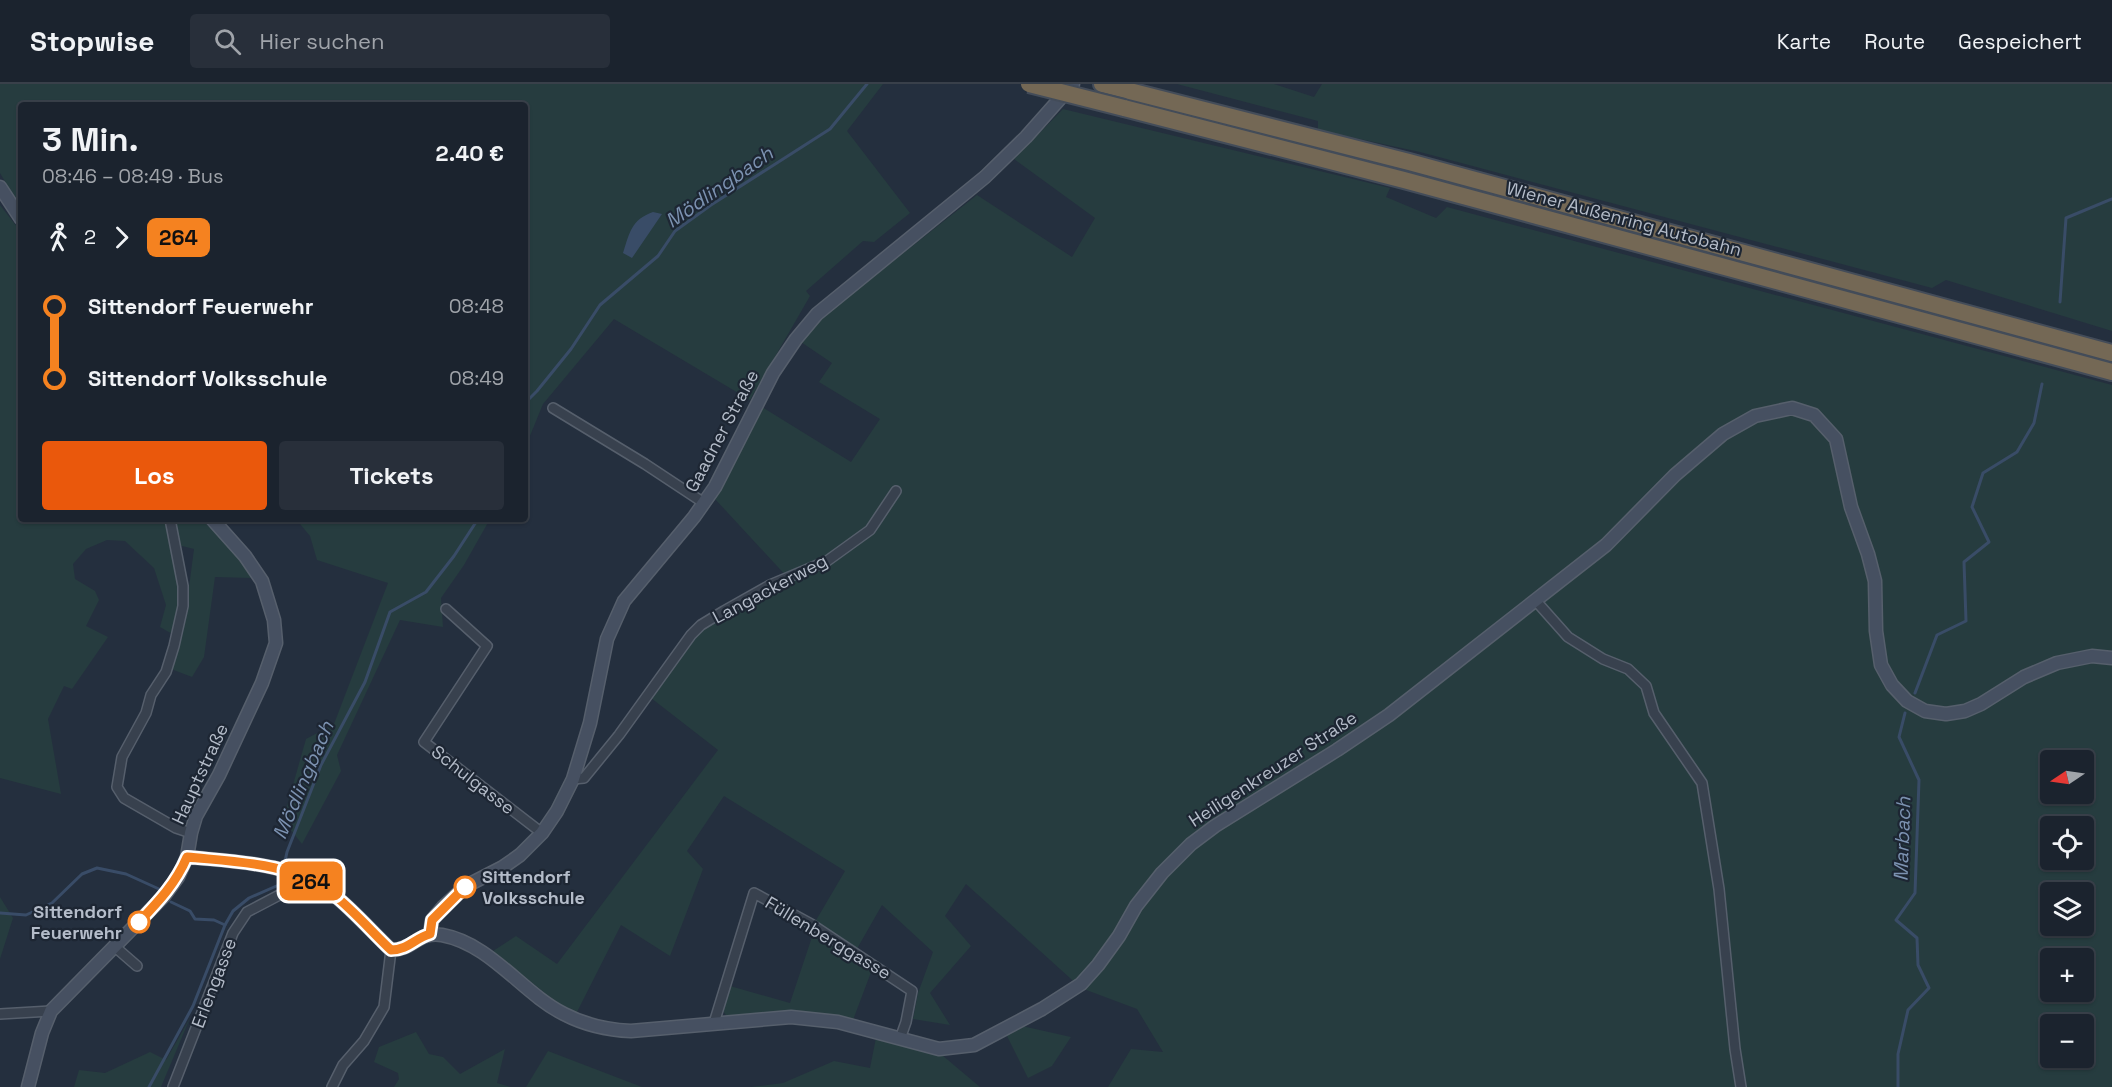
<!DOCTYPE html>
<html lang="de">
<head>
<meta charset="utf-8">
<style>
	:root { --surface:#1b232e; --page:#282f3a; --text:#f1f3f6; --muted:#a0a4aa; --line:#39404a; --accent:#ea580c }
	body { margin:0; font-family:"Space Grotesk",sans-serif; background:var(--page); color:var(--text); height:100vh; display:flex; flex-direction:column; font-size:22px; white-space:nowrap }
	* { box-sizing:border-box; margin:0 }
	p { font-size:20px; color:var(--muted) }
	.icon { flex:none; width:33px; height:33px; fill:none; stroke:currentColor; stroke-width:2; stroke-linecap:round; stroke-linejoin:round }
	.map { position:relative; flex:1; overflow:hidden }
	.panel { position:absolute; left:18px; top:18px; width:510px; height:420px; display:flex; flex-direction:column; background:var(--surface); border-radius:6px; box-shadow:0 2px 4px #0004,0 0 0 2px var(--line) }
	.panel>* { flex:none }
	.badge { padding:0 12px; border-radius:9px; font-size:21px; line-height:39px }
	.needle { width:39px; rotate:257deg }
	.buttons { position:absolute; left:2040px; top:666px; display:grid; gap:12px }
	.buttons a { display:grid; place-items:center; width:54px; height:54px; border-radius:6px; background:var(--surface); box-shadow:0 2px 4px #0004,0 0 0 2px var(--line); font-size:30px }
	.map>.badge { position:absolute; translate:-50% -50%; box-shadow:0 0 0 3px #fff }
	.legs { display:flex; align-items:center; gap:9px; height:66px; padding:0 24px; font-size:20px }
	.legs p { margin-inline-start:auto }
	.head { display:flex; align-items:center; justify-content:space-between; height:102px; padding:0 24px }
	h1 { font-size:33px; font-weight:600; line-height:45px }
	.cta { display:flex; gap:12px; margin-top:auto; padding:12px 24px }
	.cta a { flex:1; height:69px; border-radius:6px; background:var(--accent); color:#fff; font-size:24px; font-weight:600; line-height:69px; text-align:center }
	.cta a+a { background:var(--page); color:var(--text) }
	ul { padding:0 24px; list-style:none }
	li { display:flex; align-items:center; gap:21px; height:72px; font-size:22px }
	li i { display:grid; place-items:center; width:9px; height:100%; margin:0 8px; background:currentColor }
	li i::after { content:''; width:15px; height:15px; margin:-8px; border:4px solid; border-radius:50%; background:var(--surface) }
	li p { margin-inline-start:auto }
	li:first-child i { background:linear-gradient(#0000 50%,currentColor 0) }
	li:last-child i { background:linear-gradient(currentColor 50%,#0000 0) }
	header { display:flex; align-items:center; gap:36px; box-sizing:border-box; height:84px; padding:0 30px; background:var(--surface); border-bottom:2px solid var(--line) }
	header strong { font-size:28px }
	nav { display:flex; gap:33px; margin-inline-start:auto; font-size:21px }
	.search { width:420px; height:54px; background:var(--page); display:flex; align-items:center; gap:15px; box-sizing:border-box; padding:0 21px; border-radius:6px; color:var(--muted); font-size:22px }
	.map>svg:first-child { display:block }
	.green { fill:#263c3f; fill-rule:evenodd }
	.water { fill:#394c67 }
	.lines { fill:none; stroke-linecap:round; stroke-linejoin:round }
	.stream { stroke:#394c67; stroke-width:3 }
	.street-casing { stroke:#565f6c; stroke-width:12 }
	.secondary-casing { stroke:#565f6c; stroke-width:15 }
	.highway-casing { stroke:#434c59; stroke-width:20 }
	.street { stroke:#38414e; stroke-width:9 }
	.secondary { stroke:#465061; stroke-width:12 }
	.highway { stroke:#746855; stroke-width:16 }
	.highway-bridge-casing { stroke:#434c59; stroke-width:20; stroke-linecap:butt }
	.highway-bridge { stroke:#746855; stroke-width:16 }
	.line-1-casing { stroke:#fff; stroke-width:14 }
	.line-1 { stroke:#f58220; stroke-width:9 }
	.stop-1-dot { fill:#fff; stroke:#f58220; stroke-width:3 }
	.labels { text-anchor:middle; stroke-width:4.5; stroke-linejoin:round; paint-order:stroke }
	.street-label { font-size:18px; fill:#b4bcc9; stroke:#1d2633 }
	.stop-label { font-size:18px; font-weight:bold; fill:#b4bcc9; stroke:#1d2633; text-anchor:start }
	.water-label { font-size:20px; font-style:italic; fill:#7c92b1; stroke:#1d2633 }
</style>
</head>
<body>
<header>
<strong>Stopwise</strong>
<div class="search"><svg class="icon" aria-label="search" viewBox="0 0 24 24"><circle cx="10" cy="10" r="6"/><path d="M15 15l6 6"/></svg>Hier suchen</div>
<nav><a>Karte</a><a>Route</a><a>Gespeichert</a></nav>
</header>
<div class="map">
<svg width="2112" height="1003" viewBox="0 0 2112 1003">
	<rect width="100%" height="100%" fill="#242f3e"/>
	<g class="green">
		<polygon points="0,0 883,0 847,47 910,129 874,158 863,157 806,207 810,212 750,316 614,235 543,320 525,364 525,21 21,21 21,124 0,89"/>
		<polygon points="1177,0 1274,0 1314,13 1322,0 2112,0 2112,247 1946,196 1932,204 1420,68 1318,46 1318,37"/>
		<path d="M 1063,25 L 1390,104 L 1386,113 L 1436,134 L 1447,123 L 2112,301 L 2112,1003 L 1108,1003 L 1131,965 L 1163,968 L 1137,925 L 1081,904 L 966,800 L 945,832 L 971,862 L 930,909 L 950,941 L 913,935 L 918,909 L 933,868 L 882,821 L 854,870 L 873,883 L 853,936 L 819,931 L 727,933 L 722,925 L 730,902 L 790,919 L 813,850 L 815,838 L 845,787 L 724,712 L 687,767 L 703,785 L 670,872 L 621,841 L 577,928 L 557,919 L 493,867 L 516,852 L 557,880 L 718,666 L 651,614 C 666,591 680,566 700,547 C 721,527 763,510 789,495 L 715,415 L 762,323 L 851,378 L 880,335 L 819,298 L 832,279 L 801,258 L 825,231 L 977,111 L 1072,173 L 1095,134 L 1014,75 ZM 2050,676 L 2084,676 L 2084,710 L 2050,710 ZM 2050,742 L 2084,742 L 2084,776 L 2050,776 ZM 2050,808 L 2084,808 L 2084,842 L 2050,842 ZM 2050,874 L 2084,874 L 2084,908 L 2050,908 ZM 2050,940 L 2084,940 L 2084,974 L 2050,974 Z"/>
		<polygon points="0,121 21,148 21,435 201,435 231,464 252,494 215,493 204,573 192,593 171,585 183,549 194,465 174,460 181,505 174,551 160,543 166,521 154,484 125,457 107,456 86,465 73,480 75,495 95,507 99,516 86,542 108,553 72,605 64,602 48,635 61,710 0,694"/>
		<polygon points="296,435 490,435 464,481 441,514 443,543 400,536 337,671 341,687 302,760 283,736 306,655 334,640 388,499 317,476 310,452"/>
		<polygon points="0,813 13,834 0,875"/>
		<polygon points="190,934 161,1003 74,1003 79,986 105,989 150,968 166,976"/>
		<polygon points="1022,942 1071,953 1052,982 1028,994 1006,950"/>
		<polygon points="416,948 429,970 443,973 460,990 505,965 497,999 511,1003 394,1003 399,995 398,989 374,978 379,963"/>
		<polygon points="876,954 942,971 980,1003 751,1003 783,999 834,977 870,984"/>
		<polygon points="548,967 642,1003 526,1003"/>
	</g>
	<path class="water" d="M 653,128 L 662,130 L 632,174 L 623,169 C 630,148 631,136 653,128 Z"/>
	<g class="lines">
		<g class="stream">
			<polyline points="2060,218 2066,134 2112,115"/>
			<polyline points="525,319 537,307 571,265 600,221 658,172 675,147 711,121 830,45 867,0"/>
			<polyline points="1915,609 1937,551 1966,537 1964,478 1989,458 1972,423 1983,389 2017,368 2034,339 2042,300"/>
			<polyline points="284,782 287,768 321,681 365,598 390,528 426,508 454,472 478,435"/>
			<polyline points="171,818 190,827 195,835 214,836 225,841"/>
			<polyline points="0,829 26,831 52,819 82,790 97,784 126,790 159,805"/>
			<polyline points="149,1003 193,922 225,841 233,827 249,814 281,800 283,789"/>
			<polyline points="1898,1003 1898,970 1908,926 1929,904 1918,881 1917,854 1896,836 1915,809 1919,696 1899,653 1905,629"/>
		</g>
		<g class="street-casing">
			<g id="street">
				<polyline points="553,324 645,380 704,419"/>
				<polyline points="170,435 183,502 183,522 174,562 166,588 151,611 146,629 122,673 117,703 124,714 176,744 191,749"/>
				<polyline points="1536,517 1568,553 1603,575 1628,585 1646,602 1654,629 1702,699 1719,805 1735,965 1741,1003"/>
				<polyline points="446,525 487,562 424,658 542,749"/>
				<polyline points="573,695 584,694 619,651 691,551 701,541 724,527 770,501 827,477 870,446 896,407"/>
				<polyline points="114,862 137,882"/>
				<polyline points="0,930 51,927"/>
				<polyline points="714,939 754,809 811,840 912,907 906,938 900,955"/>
				<polyline points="173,1003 233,849 247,828 308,796"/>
				<polyline points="332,1003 343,981 364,957 384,923 391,866"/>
			</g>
		</g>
		<g class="secondary-casing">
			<g id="secondary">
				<polyline points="0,103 21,135"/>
				<path d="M 187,773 C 237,778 292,778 334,811 C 354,827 372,848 391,866 C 413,866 418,847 442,851 C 491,860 522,909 564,930 C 585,941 608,946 631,947 L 791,933 L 838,938 L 939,965 L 974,961 L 1042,925 L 1081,900 L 1098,881 L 1119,852 L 1136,822 L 1162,789 L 1191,760 L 1215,742 L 1337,666 L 1389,631 L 1606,461 L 1675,391 L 1723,350 L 1755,332 L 1792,324 L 1814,331 L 1836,355 L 1851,423 L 1868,470 L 1875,497 L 1876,547 L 1881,581 L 1892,601 L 1907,617 L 1925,627 L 1946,630 L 1965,627 L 1981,620 L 2024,593 L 2057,579 L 2092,572 L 2112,574"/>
				<polyline points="430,850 432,836 443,823 466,802 503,783 520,771 542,749 557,727 573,695 590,639 607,555 624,517 694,433 715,403 773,289 796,255 817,230 985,93 1026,53 1073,0"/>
				<polyline points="28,1003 42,949 51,927 164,812 178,793 187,773 191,749 196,732 219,691 262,599 276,559 274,536 262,497 245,472 212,435"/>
			</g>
		</g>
		<g class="highway-casing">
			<g id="highway">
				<polyline points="1102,0 1409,78 2112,269"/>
				<polyline points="1124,24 1404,96 2112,288"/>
			</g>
		</g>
		<use href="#street" class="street"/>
		<use href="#secondary" class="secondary"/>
		<use href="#highway" class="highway"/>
		<g class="highway-bridge-casing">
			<polyline id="highway-bridge" points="1029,0 1124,24"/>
		</g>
		<use href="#highway-bridge" class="highway-bridge"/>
	</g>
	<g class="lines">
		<g class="line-1-casing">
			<path id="line-1" d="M 139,838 C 159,817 176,799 187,773 C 237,778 292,778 334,811 C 354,827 372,848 391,866 C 408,866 415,854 430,850 L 432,836 L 465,803"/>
		</g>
		<use href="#line-1" class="line-1"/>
	</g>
	<g class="stop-1-dot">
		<circle cx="465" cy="803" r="10"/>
		<circle cx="139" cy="838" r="10"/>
	</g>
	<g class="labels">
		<g class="street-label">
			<text transform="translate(1624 135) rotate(15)" y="6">Wiener Außenring Autobahn</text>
			<text transform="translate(722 347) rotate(-62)" y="6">Gaadner Straße</text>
			<text transform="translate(770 505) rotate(-28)" y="6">Langackerweg</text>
			<text transform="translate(1273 685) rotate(-33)" y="6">Heiligenkreuzer Straße</text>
			<text transform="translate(200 690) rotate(-65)" y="6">Hauptstraße</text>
			<text transform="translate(473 696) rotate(38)" y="6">Schulgasse</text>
			<text transform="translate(828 854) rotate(31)" y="6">Füllenberggasse</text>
			<text transform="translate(214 899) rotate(-69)" y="6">Erlengasse</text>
		</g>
		<g class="stop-label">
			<text x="482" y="799">Sittendorf<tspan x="482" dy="21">Volksschule</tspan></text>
			<text x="122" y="834" text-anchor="end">Sittendorf<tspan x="122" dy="21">Feuerwehr</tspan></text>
		</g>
		<g class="water-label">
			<text transform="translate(719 103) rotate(-35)" y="7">Mödlingbach</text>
			<text transform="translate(303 696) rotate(-67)" y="7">Mödlingbach</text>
			<text transform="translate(1902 755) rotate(-88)" y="7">Marbach</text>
		</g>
	</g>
</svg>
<div class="buttons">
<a><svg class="needle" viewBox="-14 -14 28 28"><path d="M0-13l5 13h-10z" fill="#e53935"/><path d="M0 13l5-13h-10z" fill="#a0a4aa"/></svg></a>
<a><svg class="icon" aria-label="locate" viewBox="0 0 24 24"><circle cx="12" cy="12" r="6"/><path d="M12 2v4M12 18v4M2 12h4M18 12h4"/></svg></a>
<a><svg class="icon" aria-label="layers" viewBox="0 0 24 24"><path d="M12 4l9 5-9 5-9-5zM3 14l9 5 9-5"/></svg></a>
<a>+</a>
<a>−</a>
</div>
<b class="badge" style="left:311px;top:797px;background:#f58220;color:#111">264</b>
<section class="panel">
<div class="head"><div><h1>3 Min.</h1><p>08:46 – 08:49 · Bus</p></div><b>2.40 €</b></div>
<div class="legs"><svg class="icon" aria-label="walk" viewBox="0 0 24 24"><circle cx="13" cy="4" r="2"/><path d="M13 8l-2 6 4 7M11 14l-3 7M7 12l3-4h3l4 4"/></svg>2<svg class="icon" aria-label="forward" viewBox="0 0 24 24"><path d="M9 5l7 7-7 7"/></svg><b class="badge" style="background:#f58220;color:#111">264</b></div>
<ul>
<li><i style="color:#f58220"></i><b>Sittendorf Feuerwehr</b><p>08:48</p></li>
<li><i style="color:#f58220"></i><b>Sittendorf Volksschule</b><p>08:49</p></li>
</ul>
<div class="cta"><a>Los</a><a>Tickets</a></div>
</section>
</div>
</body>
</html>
